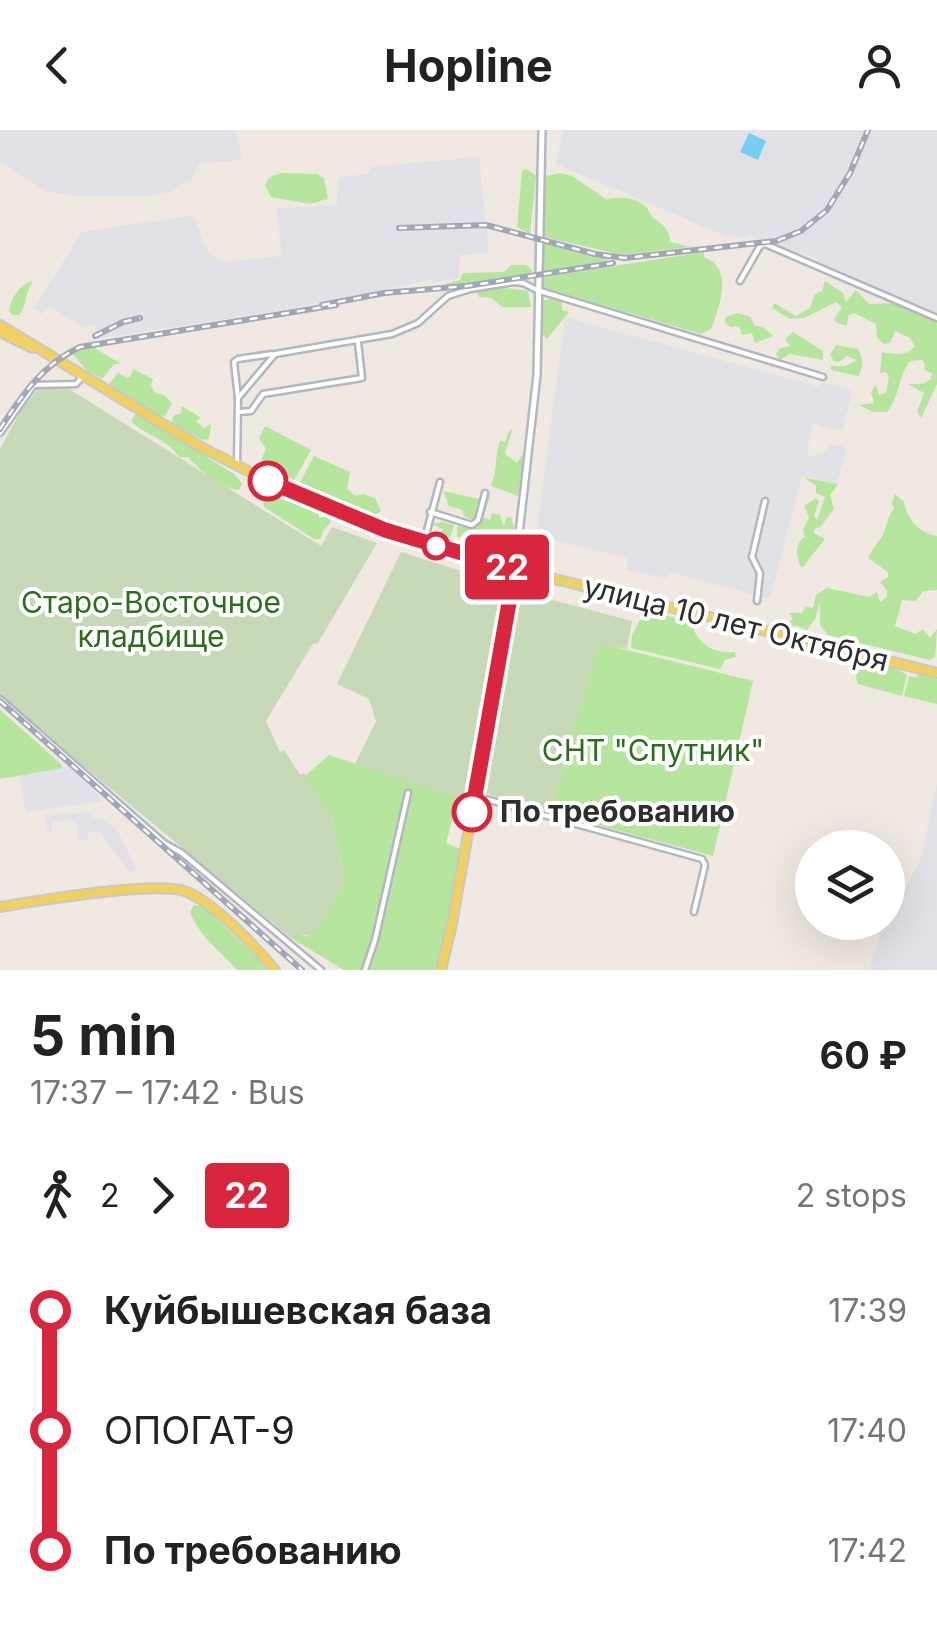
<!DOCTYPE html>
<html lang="en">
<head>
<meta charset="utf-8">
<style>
	:root { --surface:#fff; --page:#f2f2f2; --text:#222; --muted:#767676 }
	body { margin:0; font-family:Inter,sans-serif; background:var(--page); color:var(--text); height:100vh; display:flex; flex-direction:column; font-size:38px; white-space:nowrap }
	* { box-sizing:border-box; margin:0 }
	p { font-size:32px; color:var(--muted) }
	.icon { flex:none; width:55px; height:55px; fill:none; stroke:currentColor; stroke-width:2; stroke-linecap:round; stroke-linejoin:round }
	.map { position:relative; height:840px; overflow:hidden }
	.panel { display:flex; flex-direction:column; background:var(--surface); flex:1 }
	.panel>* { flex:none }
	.badge { padding:0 20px; border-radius:8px; font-size:35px; line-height:65px }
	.fabs { position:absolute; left:795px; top:700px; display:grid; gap:20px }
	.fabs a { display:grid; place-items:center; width:110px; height:110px; border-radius:50%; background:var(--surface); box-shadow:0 10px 40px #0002; font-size:50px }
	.map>.badge { position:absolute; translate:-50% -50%; box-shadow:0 0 0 5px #fff }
	.legs { display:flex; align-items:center; gap:15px; height:110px; padding:0 30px; font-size:32px }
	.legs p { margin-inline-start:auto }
	.overview { display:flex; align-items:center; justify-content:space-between; height:170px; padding:0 30px }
	h1 { font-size:55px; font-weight:700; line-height:75px }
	ul { padding:0 30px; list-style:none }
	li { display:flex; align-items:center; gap:35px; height:120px; font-size:38px }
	li i { display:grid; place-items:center; width:15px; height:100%; margin:0 12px; background:currentColor }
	li i::after { content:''; width:25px; height:25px; margin:-12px; border:8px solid; border-radius:50%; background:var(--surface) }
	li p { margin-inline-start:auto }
	li:first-child i { background:linear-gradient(#0000 50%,currentColor 0) }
	li:last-child i { background:linear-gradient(currentColor 50%,#0000 0) }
	header { display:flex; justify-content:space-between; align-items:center; height:130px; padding:0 30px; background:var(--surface); font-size:45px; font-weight:700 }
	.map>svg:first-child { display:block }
	.industrial { fill:#e3e1e8 }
	.green { fill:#b6e59e }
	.cemetery { fill:#c8d9b8 }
	.water { fill:#75cff0 }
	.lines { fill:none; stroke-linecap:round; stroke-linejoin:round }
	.minor-casing { stroke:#b4b7c1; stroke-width:9 }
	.tertiary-casing { stroke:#b4b7c1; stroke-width:10 }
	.primary-casing { stroke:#c9c9c9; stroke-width:12 }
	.minor { stroke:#fff; stroke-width:4 }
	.tertiary { stroke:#fff; stroke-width:5 }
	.primary { stroke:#f2d163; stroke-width:8 }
	.rail-casing { stroke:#a3a6b8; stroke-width:6 }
	.rail { stroke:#fff; stroke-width:2.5; stroke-dasharray:8; stroke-linecap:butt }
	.line-1-casing { stroke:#fff; stroke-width:22 }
	.line-1 { stroke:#d7263d; stroke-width:15 }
	.stop-1-dot { fill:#fff; stroke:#d7263d; stroke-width:5 }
	.labels { text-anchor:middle; stroke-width:8; stroke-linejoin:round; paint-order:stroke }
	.park-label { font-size:30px; fill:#2c6e1b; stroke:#fff }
	.street-label { font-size:30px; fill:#2e2e2e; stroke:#fff }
	.stop-label { font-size:30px; font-weight:bold; fill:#2e2e2e; stroke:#fff; text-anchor:start }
</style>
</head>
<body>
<header><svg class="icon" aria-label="back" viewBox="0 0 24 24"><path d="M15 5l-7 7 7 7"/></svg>Hopline<svg class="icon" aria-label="person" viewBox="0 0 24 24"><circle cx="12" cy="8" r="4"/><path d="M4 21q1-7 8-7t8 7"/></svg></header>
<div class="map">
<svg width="937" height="840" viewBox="0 0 937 840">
	<rect width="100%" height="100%" fill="#efe9e1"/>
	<g class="industrial">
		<polygon points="0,0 236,0 242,30 198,33 193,48 170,62 146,66 78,66 46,61 0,31"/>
		<polygon points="563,0 937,0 937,184 920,173 917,176 822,136 817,129 802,123 797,126 750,105 748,108 726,106 556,34"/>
		<polygon points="479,27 489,123 460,125 459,148 431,153 430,150 290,179 96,209 95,195 84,197 49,176 42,184 34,178 82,102 194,85 205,118 222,132 282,126 276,78 337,75 338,47 370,44 370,37"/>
		<polygon points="565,187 820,257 821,252 849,259 852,263 843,298 838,301 813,293 807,322 809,327 827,322 829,314 843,316 846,321 837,353 802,346 770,469 670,442 665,449 627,439 628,428 536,406"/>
		<polygon points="69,637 91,655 102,671 26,682 19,646"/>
		<polygon points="937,653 937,840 870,840 879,805 920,731"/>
		<polygon points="92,682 92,687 102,688 116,698 137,740 129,742 100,702 88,702 88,710 79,710 76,690 52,692 52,701 47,702 45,685"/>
	</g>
	<g class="green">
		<polygon points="527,39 536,46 530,104 517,97 522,41"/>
		<path d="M 283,43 L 317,44 L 324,48 L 328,69 L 310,74 L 271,67 L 265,56 C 268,46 273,45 283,43 Z"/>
		<path d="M 560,43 L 572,46 L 606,69 C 621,67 632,66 645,76 C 649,79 650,85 655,89 C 663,96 670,98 670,112 L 690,117 L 622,125 L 544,107 L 546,46 Z"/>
		<polygon points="545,112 609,129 609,130 544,143 541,141 541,115"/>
		<path d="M 704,122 L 704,127 C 734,138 720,175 711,199 L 701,204 L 545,158 L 541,153 L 544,147 Z"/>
		<polygon points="511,135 526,135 532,140 532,143 448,157 445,154 460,150 463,143 504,142"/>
		<path d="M 31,151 L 33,153 C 24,161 28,175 19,185 L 13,185 L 9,181 C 11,168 19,156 31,151 Z"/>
		<path d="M 825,151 L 843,163 L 846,172 L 856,160 L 869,174 L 897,173 L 937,191 L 937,254 L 921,288 L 917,282 L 924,263 L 908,254 L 923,254 L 931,249 L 932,244 L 924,239 L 925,234 L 922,230 L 910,231 C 898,246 900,267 887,282 L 873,282 L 859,275 L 874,273 L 871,262 L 876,255 L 879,265 L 886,263 L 889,248 L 886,242 L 880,243 L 882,222 C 894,224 907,227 915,216 L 910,208 L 895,201 L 890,213 L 884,214 L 877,208 L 876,194 L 854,183 L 848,186 L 847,196 L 837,193 L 834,189 L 842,177 L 836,172 L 804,188 L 790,189 L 772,178 L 774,173 L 796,186 L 810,178 L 815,164 L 822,161 Z"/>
		<polygon points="507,158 528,161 531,177 502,177 492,168 479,167 477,162"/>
		<polygon points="553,168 562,172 562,180 569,182 547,209 540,202 542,171"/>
		<polygon points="737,183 751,187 754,195 764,198 773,206 755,213 752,203 742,205 739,196 730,197 725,192 726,187"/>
		<polygon points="793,202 823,221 823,230 790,224 780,230 776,224 780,218 790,216 785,209"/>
		<polygon points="90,215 121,234 114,234 102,249 87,241 73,224"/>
		<path d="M 836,215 L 858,219 C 863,227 864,239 858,246 L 831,240 L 831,236 L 845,236 L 857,230 L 847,226 L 839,232 L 834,231 L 830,225 Z"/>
		<polygon points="133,239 153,249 151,255 155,263 164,265 172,273 165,286 156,285 109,254 118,243 127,248 131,246"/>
		<polygon points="182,276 201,288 196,291 204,298 211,294 209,309 202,310 172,293 173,286 181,283"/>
		<path d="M 136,283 L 234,344 L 242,353 L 239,360 C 225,360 195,338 189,327 L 179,327 C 168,309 146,306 131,291 Z"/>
		<polygon points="265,296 311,320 292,354 280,349 274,340 269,343 262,339 264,334 261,330 266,319 259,308"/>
		<path d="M 510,299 L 512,300 L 505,324 L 517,333 L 524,322 L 518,366 L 491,356 C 498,338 494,330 500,311 L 505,312 Z"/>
		<polygon points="314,326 350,342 347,359 355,366 363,364 375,368 381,381 374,386 385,391 382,394 320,371 319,365 303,359 299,354"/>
		<path d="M 805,348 L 838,354 L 830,365 L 834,379 L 820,397 L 814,399 L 814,403 L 825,409 L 802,438 C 796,429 794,413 805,407 L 803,400 L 809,387 L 804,376 L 816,368 L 819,371 L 814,386 L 817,390 L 825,367 L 816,363 L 816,356 Z"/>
		<polygon points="443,361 479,369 473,390 464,386 462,380 449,376"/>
		<polygon points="488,362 490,367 483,387 490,390 492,383 500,385 504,397 506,388 511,387 515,401 510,429 499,430 430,408 428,405 439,408 443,399 433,395 430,400 430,394 442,392 454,395 449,412 462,411 463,408 457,407 457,396 471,398 478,395"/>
		<polygon points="263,363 319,381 319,388 327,386 331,392 323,401 321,409 314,409 264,377"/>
		<path d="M 895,364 L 904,372 C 907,390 918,402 937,406 L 937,460 L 923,461 L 916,471 L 902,470 L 895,496 L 915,504 L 923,499 L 930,508 L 937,499 L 935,527 L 930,530 L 828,505 L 820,495 L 820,472 L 815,489 L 807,500 L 798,496 L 787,497 L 793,488 L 789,483 L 802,483 L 806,477 L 813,478 L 816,465 L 827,458 L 869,467 L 877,462 L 880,472 L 887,467 L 887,461 L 880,452 L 888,447 L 888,442 L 868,428 C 872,419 876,415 881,408 C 887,399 886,388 894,379 L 892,373 Z"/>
		<path d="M 669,486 L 692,494 C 697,514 714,524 735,522 L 736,527 L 725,530 L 720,539 L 631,518 L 632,505 L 640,490 Z"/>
		<polygon points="599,513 753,551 713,726 550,682"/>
		<path d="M 864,530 L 892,536 L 907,545 L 902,566 L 858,554 C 854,548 857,534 864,530 Z"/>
		<polygon points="918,544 937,548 937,574 904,566 909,546 917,547"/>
		<polygon points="0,580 60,633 63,638 0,649"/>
		<polygon points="329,625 458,667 446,713 461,719 442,813 444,820 434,840 344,840 291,808 297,801 307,807 319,797 345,750 332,688 305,646"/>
		<path d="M 194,775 L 204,777 L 270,840 L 237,840 C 220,821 199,806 190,782 Z"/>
	</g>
	<g class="cemetery">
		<polygon points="40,257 69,259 321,416 332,397 377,413 318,513 312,515 266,591 280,622 284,620 300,645 304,643 332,688 345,750 319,798 309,806 297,802 291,808 0,567 0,319 21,280"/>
		<polygon points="401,422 502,454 486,562 463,669 355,634 376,591 369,569 337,554"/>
		<polygon points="518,461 632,491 627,519 599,514 550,682 481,662"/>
	</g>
	<polygon class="water" points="749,3 766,11 758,30 740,22"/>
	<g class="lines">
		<g class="minor-casing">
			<g id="minor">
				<polyline points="740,151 760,116 765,114 937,188"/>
				<polyline points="238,268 234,232 238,229 272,224"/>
				<polyline points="239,282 251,281 263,264 362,248 358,212"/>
				<polyline points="0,303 34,255 76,254 83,246"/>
				<polyline points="237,336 238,268 275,224 392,204 418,193 448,166 470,159 514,152 523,153 537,160 823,247"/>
				<polyline points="430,382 472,395 478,390 485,363"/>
				<polyline points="425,408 440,352"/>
				<polyline points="757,471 760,443 752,427 765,371"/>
				<polyline points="0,569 164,713 182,723 321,840"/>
				<polyline points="475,666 702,729 705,735 694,782"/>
				<polyline points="365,840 375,810 408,663"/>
			</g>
		</g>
		<g class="tertiary-casing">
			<polyline id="tertiary" points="515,439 537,245 542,0"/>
		</g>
		<g class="primary-casing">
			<g id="primary">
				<polyline points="0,195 199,316 270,352 365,393 498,435 937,543"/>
				<polyline points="0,202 32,218"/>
				<polyline points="483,434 502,446 508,462"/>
				<polyline points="511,464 522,452 541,448"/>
				<path d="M 0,777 C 35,771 160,750 187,762 C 215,774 255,816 275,840"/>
				<polyline points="441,840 452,794 515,439"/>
			</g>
		</g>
		<use href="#minor" class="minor"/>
		<use href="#tertiary" class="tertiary"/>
		<use href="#primary" class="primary"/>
		<g class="rail-casing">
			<g id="rail">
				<polyline points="399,98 486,95 595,124 625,128 776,111 801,101 827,80 850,43 868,0"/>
				<polyline points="322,175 384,163 467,156 613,133"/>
				<polyline points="95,206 123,192 140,188"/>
				<path d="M 0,299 C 22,265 42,235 80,217 L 336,175"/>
				<polyline points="0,571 302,840"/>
			</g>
		</g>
		<use href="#rail" class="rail"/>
	</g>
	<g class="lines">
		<g class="line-1-casing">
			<polyline id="line-1" points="268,351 385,400 515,439 472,682"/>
		</g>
		<use href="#line-1" class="line-1"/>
	</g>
	<g class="stop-1-dot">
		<circle cx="268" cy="351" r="18"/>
		<circle cx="436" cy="416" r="12"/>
		<circle cx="472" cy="682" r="18"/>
	</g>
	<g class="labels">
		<g class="park-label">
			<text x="151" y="483">Старо-Восточное<tspan x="151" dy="34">кладбище</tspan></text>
			<text x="653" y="631">СНТ "Спутник"</text>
		</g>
		<g class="street-label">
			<text transform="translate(736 494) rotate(14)" y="10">улица 10 лет Октября</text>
		</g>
		<g class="stop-label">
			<text x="500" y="692">По требованию</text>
		</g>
	</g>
</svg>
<div class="fabs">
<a><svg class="icon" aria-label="layers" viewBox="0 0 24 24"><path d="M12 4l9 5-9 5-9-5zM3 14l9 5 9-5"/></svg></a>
</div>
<b class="badge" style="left:507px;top:437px;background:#d7263d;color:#fff">22</b>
</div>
<section class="panel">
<div class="overview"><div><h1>5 min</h1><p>17:37 – 17:42 · Bus</p></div><b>60 ₽</b></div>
<div class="legs"><svg class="icon" aria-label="walk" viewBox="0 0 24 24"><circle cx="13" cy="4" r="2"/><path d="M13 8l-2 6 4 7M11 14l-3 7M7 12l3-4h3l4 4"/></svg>2<svg class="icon" aria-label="forward" viewBox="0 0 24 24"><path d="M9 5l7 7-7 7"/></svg><b class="badge" style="background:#d7263d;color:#fff">22</b><p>2 stops</p></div>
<ul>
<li><i style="color:#d7263d"></i><b>Куйбышевская база</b><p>17:39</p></li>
<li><i style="color:#d7263d"></i><span>ОПОГАТ-9</span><p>17:40</p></li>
<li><i style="color:#d7263d"></i><b>По требованию</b><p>17:42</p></li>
</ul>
</section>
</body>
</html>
